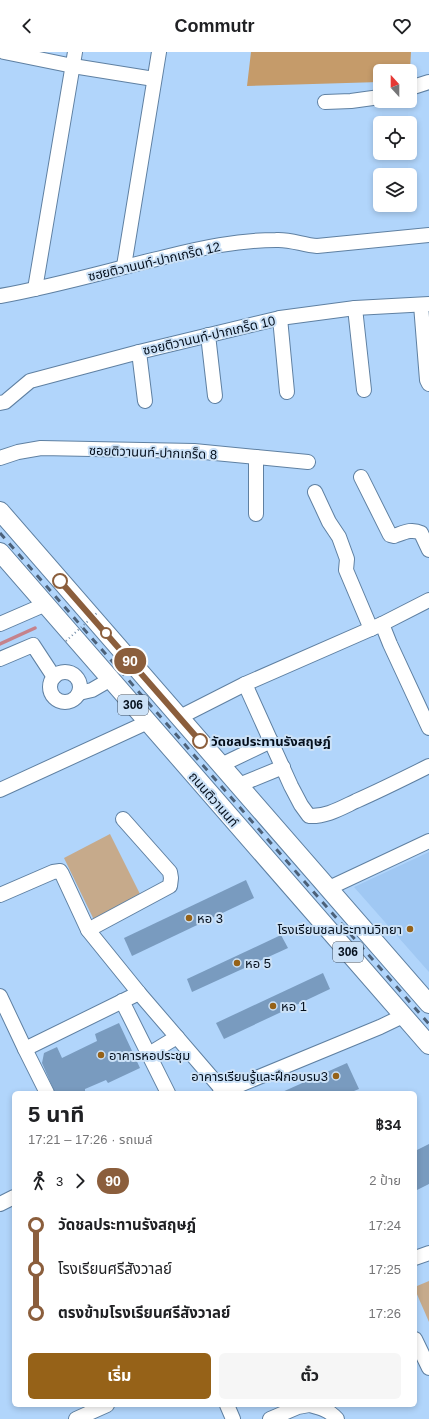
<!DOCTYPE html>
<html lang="th">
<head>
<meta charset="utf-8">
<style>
	:root { --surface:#fff; --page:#f6f6f6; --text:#202124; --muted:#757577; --accent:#966218 }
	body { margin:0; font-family:Helvetica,"Noto Sans Thai",sans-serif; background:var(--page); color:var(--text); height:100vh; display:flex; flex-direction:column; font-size:15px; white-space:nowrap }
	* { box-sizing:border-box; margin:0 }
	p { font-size:13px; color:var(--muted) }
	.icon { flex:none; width:22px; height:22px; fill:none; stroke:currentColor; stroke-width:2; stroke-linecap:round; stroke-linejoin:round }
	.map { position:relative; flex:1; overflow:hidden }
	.panel { position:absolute; left:12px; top:1039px; width:405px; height:316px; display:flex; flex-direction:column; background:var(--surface); border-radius:6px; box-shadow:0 2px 6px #0003 }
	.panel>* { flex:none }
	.badge { padding:0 8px; border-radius:13px; font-size:14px; line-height:26px }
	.needle { width:26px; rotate:339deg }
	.controls { position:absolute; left:373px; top:12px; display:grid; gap:8px }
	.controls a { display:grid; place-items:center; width:44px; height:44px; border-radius:6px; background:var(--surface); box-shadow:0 2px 6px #0003; font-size:20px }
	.map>.badge { position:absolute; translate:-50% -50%; box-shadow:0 0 0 2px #fff }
	.legs { display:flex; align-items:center; gap:6px; height:44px; padding:0 16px; font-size:13px }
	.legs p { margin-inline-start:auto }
	.headline { display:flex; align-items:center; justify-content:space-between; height:68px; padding:0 16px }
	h1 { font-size:22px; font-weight:700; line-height:30px }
	.cta { display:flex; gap:8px; margin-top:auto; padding:8px 16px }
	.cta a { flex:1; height:46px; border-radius:6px; background:var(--accent); color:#fff; font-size:16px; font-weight:700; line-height:46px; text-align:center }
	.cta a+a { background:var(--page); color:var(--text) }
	ul { padding:0 16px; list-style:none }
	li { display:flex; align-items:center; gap:14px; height:44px; font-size:15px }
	li i { display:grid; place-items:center; width:6px; height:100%; margin:0 5px; background:currentColor }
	li i::after { content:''; width:10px; height:10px; margin:-5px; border:3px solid; border-radius:50%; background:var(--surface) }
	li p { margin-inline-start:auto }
	li:first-child i { background:linear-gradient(#0000 50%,currentColor 0) }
	li:last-child i { background:linear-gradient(currentColor 50%,#0000 0) }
	header { display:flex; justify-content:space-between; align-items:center; height:52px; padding:0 16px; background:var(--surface); font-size:18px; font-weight:700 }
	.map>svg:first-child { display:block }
	.built { fill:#a0c8f3 }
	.green { fill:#c6aa8b }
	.forest { fill:#c59b6a }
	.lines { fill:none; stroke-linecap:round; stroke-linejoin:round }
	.stream { stroke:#c5828c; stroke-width:3.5 }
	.building { fill:#799bbf }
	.minor-casing { stroke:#5f80a2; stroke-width:16 }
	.major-casing { stroke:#5f80a2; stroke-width:20 }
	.minor { stroke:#fff; stroke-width:14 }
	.major { stroke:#fff; stroke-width:18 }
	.rail { stroke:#4c6179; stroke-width:3; stroke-dasharray:7 7; stroke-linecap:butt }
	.path-bridge { stroke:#6f8aa6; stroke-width:2; stroke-dasharray:1 3; stroke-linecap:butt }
	.line-1-casing { stroke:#fff; stroke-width:9 }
	.line-1 { stroke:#8b5e3c; stroke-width:6 }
	.stop-1-dot { fill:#fff; stroke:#8b5e3c; stroke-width:2 }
	.poi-dot { fill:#966218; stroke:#cbe1f7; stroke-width:1.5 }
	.labels { text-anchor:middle; stroke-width:4; stroke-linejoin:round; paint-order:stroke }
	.shield { fill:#cbe1f7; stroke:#404e5e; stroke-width:1 }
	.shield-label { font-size:12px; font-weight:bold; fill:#040f1c }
	.street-label { font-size:13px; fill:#040f1c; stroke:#cbe1f7 }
	.stop-label { font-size:13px; font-weight:bold; fill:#040f1c; stroke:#cbe1f7; text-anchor:start }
	.poi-label { font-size:13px; fill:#040f1c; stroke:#cbe1f7; text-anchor:start }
</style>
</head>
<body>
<header><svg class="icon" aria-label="back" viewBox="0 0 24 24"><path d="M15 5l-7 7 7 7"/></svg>Commutr<svg class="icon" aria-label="heart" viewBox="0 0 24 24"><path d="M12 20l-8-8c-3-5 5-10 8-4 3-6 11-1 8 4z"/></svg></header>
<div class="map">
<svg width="429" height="1367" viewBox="0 0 429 1367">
	<rect width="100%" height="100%" fill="#b1d5fb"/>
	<polygon class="built" points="429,800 429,920 354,835"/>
	<g class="green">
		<polygon points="110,782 141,844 94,868 64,806"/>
		<polygon points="429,1229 429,1270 416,1240 417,1234"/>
	</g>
	<polygon class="forest" points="251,0 411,0 410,19 380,19 380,30 247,34"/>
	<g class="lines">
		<polyline class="stream" points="0,592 35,576"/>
	</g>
	<g class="building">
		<polygon points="246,828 254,846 132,904 124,886"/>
		<polygon points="281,883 288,896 192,940 187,927"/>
		<polygon points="323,921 330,937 224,987 216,971"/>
		<polygon points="119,971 140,1016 108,1031 106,1028 85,1037 85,1041 55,1041 42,1011 44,1001 57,995 62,1006 97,989 95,982"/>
		<polygon points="347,1011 359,1037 349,1041 280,1041"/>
		<polygon points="429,1092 429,1132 415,1139 415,1099"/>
	</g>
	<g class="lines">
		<g class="minor-casing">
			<g id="minor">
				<polyline points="4,0 73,14 154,27"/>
				<polyline points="410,36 429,30"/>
				<polyline points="325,50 351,49 380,45"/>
				<polyline points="124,214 159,0"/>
				<polyline points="35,237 75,0"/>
				<path d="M 0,244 C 56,234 110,218 165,205 C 201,196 238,188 276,188 C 290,187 303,193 317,194 L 429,183"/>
				<polyline points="421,253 427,328 429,332"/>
				<polyline points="355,256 364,338"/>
				<polyline points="280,266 287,340"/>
				<polyline points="208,283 215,344"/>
				<polyline points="139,300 145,349"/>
				<polyline points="0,351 5,350 30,329 139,300 280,266 355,256 429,252"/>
				<polyline points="0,406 18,400 41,396 194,399 308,410"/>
				<path d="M 361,425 L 390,483 L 394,484 C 403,481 411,476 421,481 L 429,498"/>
				<polyline points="315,440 329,470 339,485 347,507 346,518 371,577"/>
				<polyline points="256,462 256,405"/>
				<polyline points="0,572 46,552"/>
				<polyline points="382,572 390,592 429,676"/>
				<polyline points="0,607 33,593 54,625"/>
				<circle cx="65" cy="635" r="15"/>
				<path d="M 245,632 L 291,734 L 301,753 L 309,764 C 326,765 341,756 356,749 C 381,738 405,726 429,714"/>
				<polyline points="79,641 92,638 111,627"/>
				<polyline points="180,665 245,632 382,572 429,548"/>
				<polyline points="221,713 271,689"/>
				<polyline points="239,733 283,715"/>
				<polyline points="0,738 148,670"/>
				<polyline points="329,836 429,789"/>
				<polyline points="0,843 53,820 60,819 62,822 88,878 139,941 225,1041"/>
				<polyline points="88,878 170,834 171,826 170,820 123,767"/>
				<polyline points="0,944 25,997 139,941"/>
				<polyline points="122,949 168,1041"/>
				<polyline points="25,997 47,1041"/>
				<polyline points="149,1002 177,985"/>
				<polyline points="220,1041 380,975 403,964"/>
				<polyline points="0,1152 14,1145"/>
				<polyline points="415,1206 429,1201"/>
				<polyline points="415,1287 429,1316"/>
				<polyline points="227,1353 233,1367"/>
				<path d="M 310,1353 C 321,1356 329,1358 337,1367"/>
				<polyline points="76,1367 107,1353"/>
				<polyline points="270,1367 298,1355 309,1353"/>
			</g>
		</g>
		<g class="major-casing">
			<g id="major">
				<polyline points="0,459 429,952"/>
				<polyline points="0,500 429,993"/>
			</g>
		</g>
		<use href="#minor" class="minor"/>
		<use href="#major" class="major"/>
		<polyline class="rail" points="0,481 429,972"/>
		<polyline class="path-bridge" points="66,589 98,560"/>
	</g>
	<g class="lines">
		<g class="line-1-casing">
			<polyline id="line-1" points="60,529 200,689"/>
		</g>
		<use href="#line-1" class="line-1"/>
	</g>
	<g class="stop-1-dot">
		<circle cx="60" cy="529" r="7"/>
		<circle cx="106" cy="581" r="5"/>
		<circle cx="200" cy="689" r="7"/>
	</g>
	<g class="poi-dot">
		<circle cx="189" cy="866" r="4"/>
		<circle cx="410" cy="877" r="4"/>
		<circle cx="237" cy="911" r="4"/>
		<circle cx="273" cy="954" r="4"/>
		<circle cx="101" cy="1003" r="4"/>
		<circle cx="336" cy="1024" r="4"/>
	</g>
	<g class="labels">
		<g class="shield">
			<rect x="118" y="643" width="30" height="20" rx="3"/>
			<rect x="333" y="890" width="30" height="20" rx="3"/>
		</g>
		<g class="shield-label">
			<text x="133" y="657">306</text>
			<text x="348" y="904">306</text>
		</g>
		<g class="street-label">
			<text transform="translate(154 209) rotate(-13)" y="5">ซฮยติวานนท์-ปากเกร็ด 12</text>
			<text transform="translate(209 283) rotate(-13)" y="5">ซอยติวานนท์-ปากเกร็ด 10</text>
			<text transform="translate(153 400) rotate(2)" y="5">ซอยติวานนท์-ปากเกร็ด 8</text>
			<text transform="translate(214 747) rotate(49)" y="5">ถนนติวานนท์</text>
		</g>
		<g class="stop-label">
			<text x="211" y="694">วัดชลประทานรังสฤษฎ์</text>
		</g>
		<g class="poi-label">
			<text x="197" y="871">หอ 3</text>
			<text x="402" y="882" text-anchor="end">โรงเรียนชลประทานวิทยา</text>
			<text x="245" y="916">หอ 5</text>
			<text x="281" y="959">หอ 1</text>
			<text x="109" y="1008">อาคารหอประชุม</text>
			<text x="328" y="1029" text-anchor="end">อาคารเรียนรู้และฝึกอบรม3</text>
		</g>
	</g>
</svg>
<div class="controls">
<a><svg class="needle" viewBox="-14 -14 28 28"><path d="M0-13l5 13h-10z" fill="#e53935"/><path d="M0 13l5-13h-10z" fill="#757577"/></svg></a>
<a><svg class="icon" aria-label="locate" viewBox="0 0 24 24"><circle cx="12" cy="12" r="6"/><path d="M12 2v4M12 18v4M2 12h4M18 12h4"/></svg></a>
<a><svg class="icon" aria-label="layers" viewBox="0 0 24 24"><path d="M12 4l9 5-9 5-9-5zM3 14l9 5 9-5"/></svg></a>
</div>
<b class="badge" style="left:130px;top:609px;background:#8b5e3c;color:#fff">90</b>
<section class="panel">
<div class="headline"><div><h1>5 นาที</h1><p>17:21 – 17:26 · รถเมล์</p></div><b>฿34</b></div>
<div class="legs"><svg class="icon" aria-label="walk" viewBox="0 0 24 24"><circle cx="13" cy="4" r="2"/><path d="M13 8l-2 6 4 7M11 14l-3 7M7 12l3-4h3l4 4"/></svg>3<svg class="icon" aria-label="forward" viewBox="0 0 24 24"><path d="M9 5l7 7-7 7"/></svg><b class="badge" style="background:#8b5e3c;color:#fff">90</b><p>2 ป้าย</p></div>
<ul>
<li><i style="color:#8b5e3c"></i><b>วัดชลประทานรังสฤษฎ์</b><p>17:24</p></li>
<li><i style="color:#8b5e3c"></i><span>โรงเรียนศรีสังวาลย์</span><p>17:25</p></li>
<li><i style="color:#8b5e3c"></i><b>ตรงข้ามโรงเรียนศรีสังวาลย์</b><p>17:26</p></li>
</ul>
<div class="cta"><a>เริ่ม</a><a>ตั๋ว</a></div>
</section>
</div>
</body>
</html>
